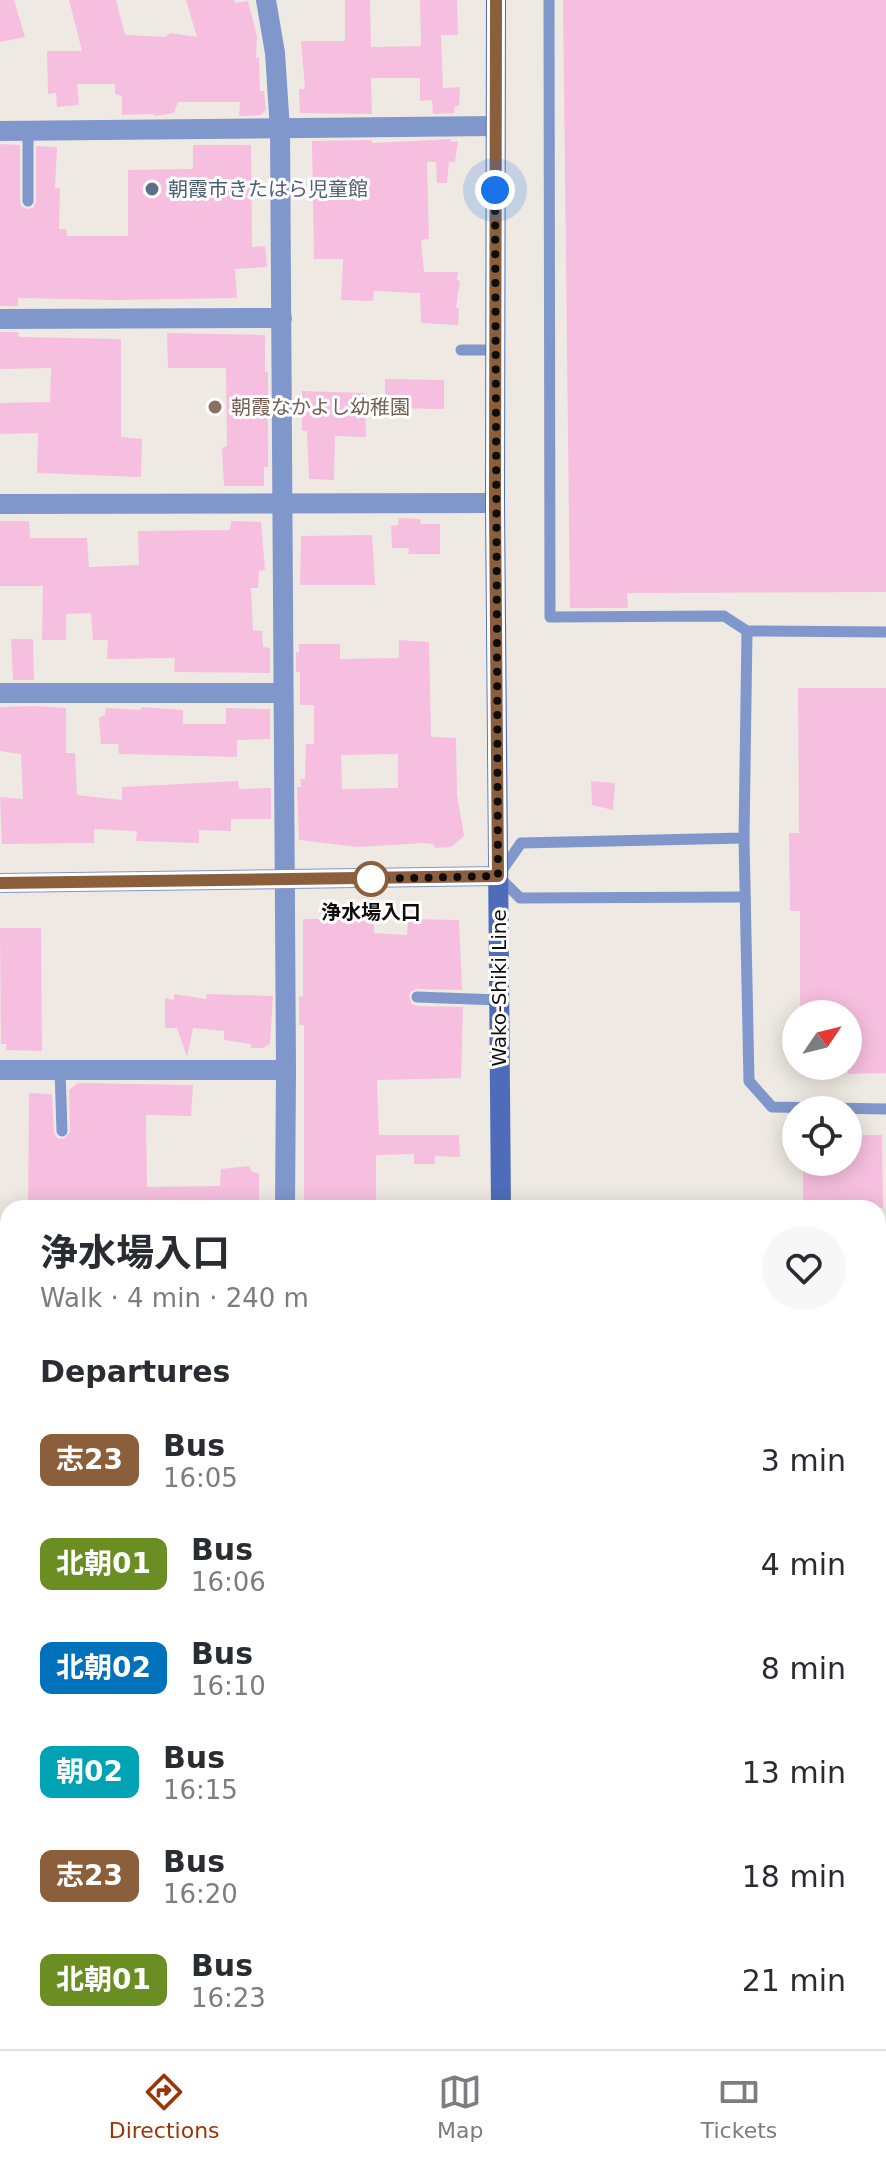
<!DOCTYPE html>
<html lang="en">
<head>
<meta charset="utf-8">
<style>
	:root { --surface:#fff; --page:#f7f7f7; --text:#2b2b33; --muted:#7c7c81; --line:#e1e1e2; --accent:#9a3506 }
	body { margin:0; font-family:"DejaVu Sans","Noto Sans JP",sans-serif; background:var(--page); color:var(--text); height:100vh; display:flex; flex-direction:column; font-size:30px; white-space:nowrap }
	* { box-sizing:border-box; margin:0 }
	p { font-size:26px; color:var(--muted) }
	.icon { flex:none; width:44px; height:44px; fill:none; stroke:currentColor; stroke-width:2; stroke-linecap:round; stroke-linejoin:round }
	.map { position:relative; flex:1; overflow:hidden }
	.sheet { position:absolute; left:0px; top:1200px; width:886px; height:850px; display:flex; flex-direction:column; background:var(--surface); border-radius:24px 24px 0 0; box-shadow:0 4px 20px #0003 }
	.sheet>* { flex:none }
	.badge { padding:0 16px; border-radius:12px; font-size:28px; line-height:52px }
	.needle { width:52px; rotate:55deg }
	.buttons { position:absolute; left:782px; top:1000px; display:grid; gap:16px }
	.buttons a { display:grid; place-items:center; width:80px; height:80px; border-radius:50%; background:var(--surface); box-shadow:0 4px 20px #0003; font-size:40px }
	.you { position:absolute; width:40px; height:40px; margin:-20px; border:6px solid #fff; border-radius:50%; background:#1a73e8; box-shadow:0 0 0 12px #1a73e833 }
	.map>.badge { position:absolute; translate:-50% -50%; box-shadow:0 0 0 4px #fff }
	h2 { padding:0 40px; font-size:30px; line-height:72px }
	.round { display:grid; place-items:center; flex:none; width:84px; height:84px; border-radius:42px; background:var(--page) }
	.overview { display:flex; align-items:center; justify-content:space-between; height:136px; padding:0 40px }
	h1 { font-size:38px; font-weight:700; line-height:60px }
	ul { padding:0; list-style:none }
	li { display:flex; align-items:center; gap:24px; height:104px; padding:0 40px }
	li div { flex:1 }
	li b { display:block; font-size:30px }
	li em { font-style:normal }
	li .badge { min-width:88px; font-weight:700; text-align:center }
	.tabs { display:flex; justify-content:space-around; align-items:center; height:112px; border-top:2px solid var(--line); background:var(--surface); font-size:22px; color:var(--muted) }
	.tabs a { display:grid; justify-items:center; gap:4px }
	.tabs .selected { color:var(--accent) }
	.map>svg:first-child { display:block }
	.building { fill:#f7bfdf; fill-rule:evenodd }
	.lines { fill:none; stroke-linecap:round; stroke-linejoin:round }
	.service { stroke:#8097cc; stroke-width:11 }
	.minor { stroke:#8097cc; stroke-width:20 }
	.tertiary { stroke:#8097cc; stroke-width:20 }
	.secondary { stroke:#4e6cba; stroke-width:20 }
	.rail { stroke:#2e2b29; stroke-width:6; stroke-dasharray:10 10; stroke-linecap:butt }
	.line-casing { stroke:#fff; stroke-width:18 }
	.line { stroke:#8b5e3c; stroke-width:12 }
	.walk { stroke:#0f0d0b; stroke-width:8; stroke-dasharray:0 14.4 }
	.service-dot { fill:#5c6f8a; stroke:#fff; stroke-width:3 }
	.education-dot { fill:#8d6e63; stroke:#fff; stroke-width:3 }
	.stop-dot { fill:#fff; stroke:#8b5e3c; stroke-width:4 }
	.labels { text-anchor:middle; stroke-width:6; stroke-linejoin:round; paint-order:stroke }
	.service-label { font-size:20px; fill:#4e5e75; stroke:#fff; text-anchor:start }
	.education-label { font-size:20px; fill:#785e54; stroke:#fff; text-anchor:start }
	.stop-label { font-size:20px; font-weight:bold; fill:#0f0d0b; stroke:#fff }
	.street-label { font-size:20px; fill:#0f0d0b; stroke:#fff }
</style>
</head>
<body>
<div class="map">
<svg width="886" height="2049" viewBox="0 0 886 2049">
	<rect width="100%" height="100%" fill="#efe9e3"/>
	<g class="building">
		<polygon points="0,0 14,0 25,37 0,42"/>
		<polygon points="69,0 116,0 125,35 165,37 171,33 197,37 186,0 234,0 235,3 248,1 257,36 256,58 259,58 260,91 264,91 266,110 261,115 239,116 240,102 178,102 174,113 154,116 153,114 122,115 122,96 115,94 115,84 77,84 79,105 57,107 56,93 48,94 47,51 82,51"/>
		<polygon points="345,0 370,0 371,47 421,46 420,0 457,0 458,35 441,35 443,88 460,87 459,106 455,106 454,113 433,114 432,100 420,101 420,78 371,78 372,114 300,113 299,89 305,89 301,41 345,41"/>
		<polygon points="563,0 886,0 886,592 627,593 628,608 570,608"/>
		<polygon points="451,139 451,142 458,141 455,162 449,162 447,183 437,183 436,162 427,162 429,239 421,240 424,272 458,272 457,280 460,281 456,308 459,308 458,325 421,323 420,293 374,291 373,301 341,300 343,259 314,259 312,141 372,140 372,143"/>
		<polygon points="0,144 20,145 20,201 21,206 27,209 33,208 36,202 36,146 57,147 55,188 60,188 59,229 66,229 67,236 128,236 128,170 193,169 193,145 251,145 252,247 265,246 267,267 235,269 237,298 113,300 18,298 18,306 0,306"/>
		<polygon points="0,332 18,332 19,337 121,339 121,437 142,439 141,477 37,473 38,433 0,434 0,403 50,402 51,368 0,369"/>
		<polygon points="167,333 265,335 265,372 268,372 268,467 264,467 264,486 224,486 222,448 227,446 226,368 168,368"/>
		<polygon points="385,379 444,380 444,409 385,408"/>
		<polygon points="302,391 365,393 366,437 335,436 334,480 309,479 307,431 302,431"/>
		<polygon points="399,518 420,519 421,524 440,524 440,554 408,554 409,548 392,548 391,526 398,525"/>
		<polygon points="0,521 29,521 30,538 87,538 89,567 139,565 138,531 230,530 231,521 261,522 265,570 259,571 258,588 251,588 253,630 262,631 263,647 270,648 270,673 174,672 175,658 107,659 108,640 93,640 91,613 66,614 66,640 42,640 43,586 0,586"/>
		<polygon points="372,535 375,585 300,585 301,536"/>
		<polygon points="11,639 33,639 34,680 13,680"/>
		<path d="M 399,640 L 429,642 L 431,737 L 456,738 L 457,795 L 464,836 L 451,847 L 435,848 L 433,844 L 424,843 L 358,847 L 299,840 L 297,787 L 301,787 L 300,779 L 305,779 L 306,744 L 314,744 L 314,705 L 300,705 L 300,672 L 296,672 L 296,652 L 299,653 L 299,644 L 340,644 L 340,659 L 399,658 ZM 398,754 L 398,788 L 342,789 L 341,755 Z"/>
		<polygon points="798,688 886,688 886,1073 848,1074 848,1014 800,1014 800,911 790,911 789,833 799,833"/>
		<polygon points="35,706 66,708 66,753 75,753 77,795 122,800 122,787 238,781 239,789 271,788 271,819 231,819 231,831 199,830 199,843 136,841 137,831 94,829 94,843 2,844 0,797 23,799 21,754 0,751 0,707"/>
		<polygon points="141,707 183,710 183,724 226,724 226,708 270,709 270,739 237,740 237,757 119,754 118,744 101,744 99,718 105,715 106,708 141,710"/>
		<polygon points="591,781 615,783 613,810 592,805"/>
		<polygon points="303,919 374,919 374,933 407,935 408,919 459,920 462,990 417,989 410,992 409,997 412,1004 417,1006 463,1007 461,1078 377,1080 379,1135 459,1135 460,1157 435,1156 435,1164 414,1164 414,1154 376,1155 376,1208 304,1208 304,1025 299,1025 299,996 303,997"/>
		<polygon points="0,928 41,928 42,1051 6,1050 6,1044 1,1044"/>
		<polygon points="174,994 206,999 207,994 273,996 270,1044 263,1048 251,1048 251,1044 224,1040 224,1031 193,1028 187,1057 177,1028 165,1028 165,998 174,1000"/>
		<polygon points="78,1083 193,1085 191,1116 146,1115 147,1187 220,1186 221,1169 249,1166 252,1172 259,1173 259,1208 28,1208 29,1093 52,1094 54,1132 57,1138 63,1139 70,1132 69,1090"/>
		<polygon points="848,1135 882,1135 883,1208 803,1208 803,1162 848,1162"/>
	</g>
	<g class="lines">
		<g class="service">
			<polyline points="549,0 550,617 724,616 747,631"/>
			<polyline points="28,201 28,131"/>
			<polyline points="461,350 495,350"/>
			<polyline points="744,838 749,1081 772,1107 886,1109"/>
			<polyline points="745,897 520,898 498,876 521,843 744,838 747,631 886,632"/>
			<polyline points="417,997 499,1000"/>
			<polyline points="60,1070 62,1131"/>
			<polyline points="878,1819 886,1819"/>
			<polyline points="178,2042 383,2049"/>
		</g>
		<g class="minor">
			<polyline points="266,0 275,53 280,130 286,1070 285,1208"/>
			<polyline points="0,131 495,126"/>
			<polyline points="0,504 495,503"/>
			<polyline points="0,693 283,693"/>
			<polyline points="0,1257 8,1257"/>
			<polyline points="0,1443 8,1443"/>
			<polyline points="0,1597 8,1597"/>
			<polyline points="0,1711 8,1713"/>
			<polyline points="0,1798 8,1800"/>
			<polyline points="878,1973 886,1976"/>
			<polyline points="0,2030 8,2030"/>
			<polyline points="638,2049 644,2042"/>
		</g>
		<g class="tertiary">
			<polyline points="0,319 282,318"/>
			<polyline points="0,883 498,876"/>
			<polyline points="0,1070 286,1070"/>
			<polyline points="878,1866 886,1866"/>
			<polyline points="16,2049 33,2042"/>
		</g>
		<g class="secondary">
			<polyline points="496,0 495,503 501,1208"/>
			<polyline points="435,2049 435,2042"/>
		</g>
		<g class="rail">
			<polyline points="0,1764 8,1766"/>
			<polyline points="878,2018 886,2021"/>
			<polyline points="878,2032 886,2035"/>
		</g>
	</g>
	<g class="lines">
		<g class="line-casing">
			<polyline id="line" points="0,883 498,876 495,503 496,0"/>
		</g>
		<use href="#line" class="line"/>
		<polyline class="walk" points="371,879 498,876 495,190"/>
	</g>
	<circle class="service-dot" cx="152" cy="189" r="8"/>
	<circle class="education-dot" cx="215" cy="407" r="8"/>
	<circle class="stop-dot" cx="371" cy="879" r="16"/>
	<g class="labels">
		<g class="service-label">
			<text x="168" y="196">朝霞市きたはら児童館</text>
		</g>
		<g class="education-label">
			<text x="231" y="414">朝霞なかよし幼稚園</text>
		</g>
		<g class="stop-label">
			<text x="371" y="919">浄水場入口</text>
		</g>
		<g class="street-label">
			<text transform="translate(499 988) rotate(-90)" y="7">Wako-Shiki Line</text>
		</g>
	</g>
</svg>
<div class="buttons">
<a><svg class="needle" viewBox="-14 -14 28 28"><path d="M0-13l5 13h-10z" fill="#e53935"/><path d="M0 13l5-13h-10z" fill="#7c7c81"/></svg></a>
<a><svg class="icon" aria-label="locate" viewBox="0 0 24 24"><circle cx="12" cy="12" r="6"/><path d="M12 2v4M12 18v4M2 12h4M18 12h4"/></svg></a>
</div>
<div class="you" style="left:495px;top:190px"></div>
<section class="sheet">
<div class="overview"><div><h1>浄水場入口</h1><p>Walk · 4 min · 240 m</p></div><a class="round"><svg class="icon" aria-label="heart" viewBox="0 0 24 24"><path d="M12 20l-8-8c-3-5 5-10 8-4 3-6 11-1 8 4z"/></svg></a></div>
<h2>Departures</h2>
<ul>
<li><span class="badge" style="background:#8b5e3c;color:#fff">志23</span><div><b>Bus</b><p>16:05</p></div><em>3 min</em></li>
<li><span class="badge" style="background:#6b8e23;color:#fff">北朝01</span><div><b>Bus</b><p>16:06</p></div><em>4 min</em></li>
<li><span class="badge" style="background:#0072bc;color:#fff">北朝02</span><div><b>Bus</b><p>16:10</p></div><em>8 min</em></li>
<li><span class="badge" style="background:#00a3b4;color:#fff">朝02</span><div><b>Bus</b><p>16:15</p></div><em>13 min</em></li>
<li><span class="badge" style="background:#8b5e3c;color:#fff">志23</span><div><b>Bus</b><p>16:20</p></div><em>18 min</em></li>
<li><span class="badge" style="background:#6b8e23;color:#fff">北朝01</span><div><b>Bus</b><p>16:23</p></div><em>21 min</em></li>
</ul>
</section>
</div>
<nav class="tabs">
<a class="selected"><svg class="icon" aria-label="directions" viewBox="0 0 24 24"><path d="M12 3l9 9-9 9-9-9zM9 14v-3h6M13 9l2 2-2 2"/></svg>Directions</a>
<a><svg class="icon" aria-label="map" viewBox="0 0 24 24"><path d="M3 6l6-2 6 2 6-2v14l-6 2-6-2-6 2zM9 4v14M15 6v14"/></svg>Map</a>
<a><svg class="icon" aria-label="tickets" viewBox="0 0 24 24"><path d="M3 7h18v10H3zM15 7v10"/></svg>Tickets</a>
</nav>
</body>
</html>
